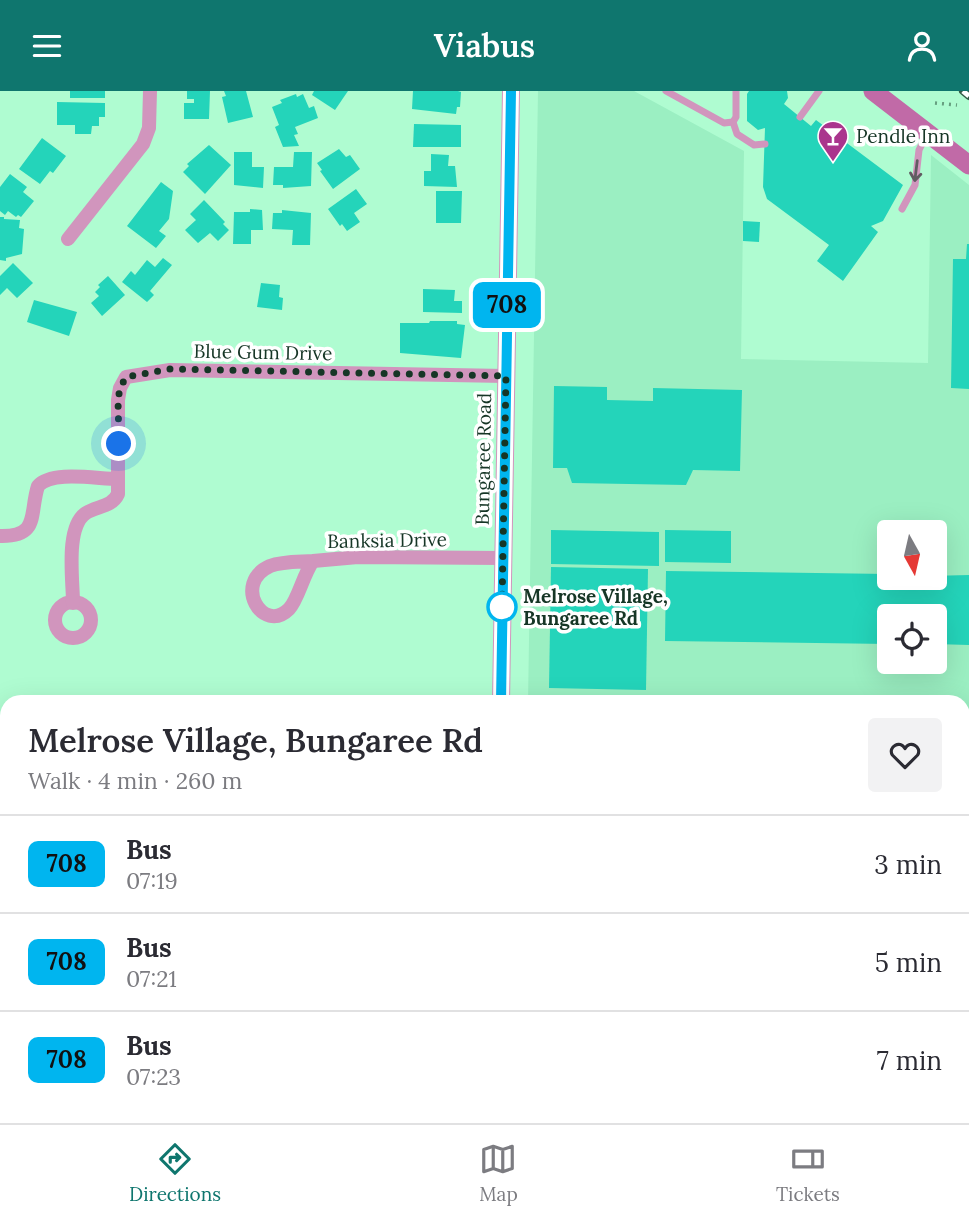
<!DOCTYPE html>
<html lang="en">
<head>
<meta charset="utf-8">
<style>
	:root { --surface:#fff; --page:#f2f2f3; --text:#2b2b33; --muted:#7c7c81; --line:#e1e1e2; --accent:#0f766e }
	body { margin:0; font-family:Lora,serif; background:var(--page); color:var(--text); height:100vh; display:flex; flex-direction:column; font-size:26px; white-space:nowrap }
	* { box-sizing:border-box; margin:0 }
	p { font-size:23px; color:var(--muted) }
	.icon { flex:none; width:38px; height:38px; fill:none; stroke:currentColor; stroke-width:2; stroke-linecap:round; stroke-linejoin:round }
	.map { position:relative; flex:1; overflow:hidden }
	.details { position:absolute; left:0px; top:604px; width:970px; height:429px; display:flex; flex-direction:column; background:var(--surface); border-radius:21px 21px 0 0; box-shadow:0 7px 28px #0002 }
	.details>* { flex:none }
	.badge { padding:0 14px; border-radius:10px; font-size:24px; line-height:46px }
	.needle { width:46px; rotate:172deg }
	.buttons { position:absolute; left:877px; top:429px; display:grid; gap:14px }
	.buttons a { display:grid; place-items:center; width:70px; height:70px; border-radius:7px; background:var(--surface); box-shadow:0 7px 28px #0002; font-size:35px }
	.you { position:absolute; width:35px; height:35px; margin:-18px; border:5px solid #fff; border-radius:50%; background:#1a73e8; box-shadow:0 0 0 10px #1a73e833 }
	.map>.badge { position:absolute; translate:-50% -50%; box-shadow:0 0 0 4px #fff }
	.round { display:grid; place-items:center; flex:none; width:74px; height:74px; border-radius:7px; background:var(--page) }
	.headline { display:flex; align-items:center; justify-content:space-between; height:119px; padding:0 28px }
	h1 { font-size:33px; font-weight:600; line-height:52px }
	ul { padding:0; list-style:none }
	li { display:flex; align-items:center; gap:21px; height:98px; padding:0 28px; border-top:2px solid var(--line) }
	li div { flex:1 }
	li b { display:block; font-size:26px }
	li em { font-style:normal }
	li .badge { min-width:77px; font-weight:700; text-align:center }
	header { display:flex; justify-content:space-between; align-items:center; height:91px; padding:0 28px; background:var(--accent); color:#fff; font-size:32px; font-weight:600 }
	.tabs { display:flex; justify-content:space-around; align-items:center; height:98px; border-top:2px solid var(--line); background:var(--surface); font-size:19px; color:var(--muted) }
	.tabs a { display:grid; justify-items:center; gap:4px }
	.tabs .on { color:var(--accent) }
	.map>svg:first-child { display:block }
	.built { fill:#9befc2; fill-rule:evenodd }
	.building { fill:#24d4ba }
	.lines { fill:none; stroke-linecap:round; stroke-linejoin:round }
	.path { stroke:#669e7f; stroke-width:3.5; stroke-dasharray:2 5; stroke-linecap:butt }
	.service { stroke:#d195bd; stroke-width:7 }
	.minor { stroke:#d195bd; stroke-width:14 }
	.tertiary { stroke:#d195bd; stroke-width:18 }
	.secondary { stroke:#c16aa7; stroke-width:19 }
	.rail-casing { stroke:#335c47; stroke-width:8 }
	.rail { stroke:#fff; stroke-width:5; stroke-dasharray:16; stroke-linecap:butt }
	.oneway { stroke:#615c62 }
	.line-casing { stroke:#fff; stroke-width:16 }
	.line { stroke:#00b5ef; stroke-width:10 }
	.walk { stroke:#163626; stroke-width:7; stroke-dasharray:0 12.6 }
	.stop-dot { fill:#fff; stroke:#00b5ef; stroke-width:3.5 }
	.labels { text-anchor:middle; stroke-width:7; stroke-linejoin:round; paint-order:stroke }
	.poi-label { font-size:19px; fill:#163626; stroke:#fff; text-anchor:start }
	.street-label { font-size:19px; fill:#163626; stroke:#fff }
	.stop-label { font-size:19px; font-weight:bold; fill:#163626; stroke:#fff; text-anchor:start }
</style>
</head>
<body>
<header><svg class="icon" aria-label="menu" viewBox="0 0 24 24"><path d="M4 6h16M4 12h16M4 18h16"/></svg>Viabus<svg class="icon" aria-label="person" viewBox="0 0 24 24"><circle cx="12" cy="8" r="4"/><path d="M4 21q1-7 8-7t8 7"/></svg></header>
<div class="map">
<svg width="969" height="1032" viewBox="0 0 969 1032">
	<rect width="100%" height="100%" fill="#affcd1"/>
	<path class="built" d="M 538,0 L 634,0 L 744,60 L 741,268 L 928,272 L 931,64 L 969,94 L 969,1032 L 520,1032 L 521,1026 L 962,1026 L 962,611 L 528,611 ZM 889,441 L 934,441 L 934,486 L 889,486 ZM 889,525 L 934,525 L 934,570 L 889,570 Z"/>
	<g class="building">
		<rect x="70" y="0" width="35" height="7"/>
		<polygon points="187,0 210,0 209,28 184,28 184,12 194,12 194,8 187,8"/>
		<polygon points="224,0 246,0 253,26 228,32 222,6 226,5"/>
		<polygon points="314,0 348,0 335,19 312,4"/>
		<polygon points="413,0 458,0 461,1 460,16 457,16 456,23 412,18"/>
		<polygon points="749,0 787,0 788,7 784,13 811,35 816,29 903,94 883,130 871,135 878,141 843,190 817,170 829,154 767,108 763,96 765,37 758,39 747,30 747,3"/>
		<polygon points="296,3 297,6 303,3 309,17 314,15 318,27 295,36 298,43 294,44 299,55 283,56 275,36 279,34 272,16 282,12 280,9"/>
		<polygon points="57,11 105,12 105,26 99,26 99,35 92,35 91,43 75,43 75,34 57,34"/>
		<polygon points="414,33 461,34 461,56 413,56"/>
		<polygon points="42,47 66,65 53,82 50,80 40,93 19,78"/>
		<polygon points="209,54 231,74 205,103 183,81 189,75 187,73"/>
		<polygon points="339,58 346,66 350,64 360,78 333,98 320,80 322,79 317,72"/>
		<polygon points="234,61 252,61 252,76 264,76 263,97 234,94"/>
		<polygon points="294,61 312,61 311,95 283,97 283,94 273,94 274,76 293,76"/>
		<polygon points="431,63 449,64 448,75 455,75 457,96 424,95 424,80 431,80"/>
		<polygon points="10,83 27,96 23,101 34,110 21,126 18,124 16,126 8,120 5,124 0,120 0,96"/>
		<polygon points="161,91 173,100 169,128 159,140 166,145 156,157 127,135"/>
		<polygon points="356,98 367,113 354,122 360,131 347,140 342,133 340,135 328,118"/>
		<polygon points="436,100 462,100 461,132 436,132"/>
		<polygon points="204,109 225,131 223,133 229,139 218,150 210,142 198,152 185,139 196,129 190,123"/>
		<polygon points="250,118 262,119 263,139 251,139 251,153 233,153 234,121 250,121"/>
		<polygon points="282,119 311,122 310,154 292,154 293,139 272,138 273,122 282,122"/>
		<polygon points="0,126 4,126 4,128 20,129 19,137 24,138 22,163 6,167 6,170 0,169"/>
		<polygon points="743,130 760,131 759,151 743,150"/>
		<polygon points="967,153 969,153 969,298 951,297 953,168 966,168"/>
		<polygon points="163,167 172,174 150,200 154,204 147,211 122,191 131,180 135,184 147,169 155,176"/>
		<polygon points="13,172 33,192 17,207 7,197 0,204 0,185"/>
		<polygon points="108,185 125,204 102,225 91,212 99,205 95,201 100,196 98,194"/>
		<polygon points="261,192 280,194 279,206 283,207 282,219 257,216"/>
		<polygon points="423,198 455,199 454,210 462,210 462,222 423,221"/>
		<polygon points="34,209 77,221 69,245 27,231"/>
		<polygon points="430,230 457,230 457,233 465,234 461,267 400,262 400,232 429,232"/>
		<polygon points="554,295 607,296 607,309 653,310 653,297 742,299 740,380 693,379 686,394 572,392 567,377 553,377"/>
		<polygon points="551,439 659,441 659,475 551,473"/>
		<polygon points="665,439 731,440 731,472 665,471"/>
		<polygon points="551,476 648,478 646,599 549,597"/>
		<polygon points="666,480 889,483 889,486 969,484 969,554 934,553 934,525 889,525 889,553 665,550"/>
	</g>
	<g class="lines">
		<polyline class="path" points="935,12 957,14"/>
		<g class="service">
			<polyline points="666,0 724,32 733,31"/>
			<polyline points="736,0 736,26 733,31 737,43 754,54 765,53"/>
			<polyline points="800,26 819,0"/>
			<polyline points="902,118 915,94 919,59 926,45"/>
		</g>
		<g class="minor">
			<polyline points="68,148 143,53 149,37 150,0"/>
			<path d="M 0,445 C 40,446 29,423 38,395 C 52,379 97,388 118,388"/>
			<path d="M 313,470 C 300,471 283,470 270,475 C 232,492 263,544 289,518 C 298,509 303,484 313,470 L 358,466 L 503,467"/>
			<circle cx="73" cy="529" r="18"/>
			<path d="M 73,512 C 73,489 65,436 86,422 C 97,415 112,416 118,403 L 118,309 L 120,297 L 126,286 L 170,279 L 506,285"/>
			<polyline points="962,641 969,641"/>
			<polyline points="0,820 7,820"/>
			<polyline points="962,969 969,969"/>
			<polyline points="147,1032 147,1026"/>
		</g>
		<g class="tertiary">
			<polyline points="501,611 511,0"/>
			<polyline points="493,1032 493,1026"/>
		</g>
		<polyline class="secondary" points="873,0 969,74"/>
		<g class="rail-casing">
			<polyline id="rail" points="963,0 969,5"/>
		</g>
		<use href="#rail" class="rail"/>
	</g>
	<defs><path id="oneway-shaft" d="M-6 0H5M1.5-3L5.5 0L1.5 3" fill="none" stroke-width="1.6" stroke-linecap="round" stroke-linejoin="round" transform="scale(1.75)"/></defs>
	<use class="oneway" href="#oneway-shaft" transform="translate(916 80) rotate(97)"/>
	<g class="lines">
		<g class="line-casing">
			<polyline id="line" points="501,611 511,0"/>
		</g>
		<use href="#line" class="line"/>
		<polyline class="walk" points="119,353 118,309 120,297 126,286 170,278 506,285 502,516"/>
	</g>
	<defs>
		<g id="bar-pin" transform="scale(1.575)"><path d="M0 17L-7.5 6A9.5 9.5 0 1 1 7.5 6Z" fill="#aa358d" stroke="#fff"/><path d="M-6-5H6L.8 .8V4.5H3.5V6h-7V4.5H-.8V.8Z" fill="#fff"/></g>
	</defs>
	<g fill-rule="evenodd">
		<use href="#bar-pin" x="833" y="45"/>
	</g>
	<circle class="stop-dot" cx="502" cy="516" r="14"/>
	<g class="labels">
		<g class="poi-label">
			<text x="856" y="52">Pendle Inn</text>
		</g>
		<g class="street-label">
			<text transform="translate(263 261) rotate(1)" y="7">Blue Gum Drive</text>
			<text transform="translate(483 368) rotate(-89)" y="7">Bungaree Road</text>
			<text transform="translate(387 449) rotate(-1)" y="7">Banksia Drive</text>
		</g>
		<g class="stop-label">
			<text x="523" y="512">Melrose Village,<tspan x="523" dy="22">Bungaree Rd</tspan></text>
		</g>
	</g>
</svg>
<div class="buttons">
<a><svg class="needle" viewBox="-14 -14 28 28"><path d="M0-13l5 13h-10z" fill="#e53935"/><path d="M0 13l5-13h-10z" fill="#7c7c81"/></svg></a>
<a><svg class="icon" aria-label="locate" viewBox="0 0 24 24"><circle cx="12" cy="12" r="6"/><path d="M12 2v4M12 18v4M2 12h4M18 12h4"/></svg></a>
</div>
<div class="you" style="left:119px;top:353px"></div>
<b class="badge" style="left:507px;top:214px;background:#00b5ef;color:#111">708</b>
<section class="details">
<div class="headline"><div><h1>Melrose Village, Bungaree Rd</h1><p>Walk · 4 min · 260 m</p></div><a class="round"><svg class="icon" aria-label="heart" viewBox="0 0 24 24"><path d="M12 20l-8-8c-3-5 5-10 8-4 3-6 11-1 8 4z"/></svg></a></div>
<ul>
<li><span class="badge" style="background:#00b5ef;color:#111">708</span><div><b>Bus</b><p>07:19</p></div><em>3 min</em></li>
<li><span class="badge" style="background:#00b5ef;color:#111">708</span><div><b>Bus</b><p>07:21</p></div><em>5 min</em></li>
<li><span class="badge" style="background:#00b5ef;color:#111">708</span><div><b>Bus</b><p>07:23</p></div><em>7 min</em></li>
</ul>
</section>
</div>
<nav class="tabs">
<a class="on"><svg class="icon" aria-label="directions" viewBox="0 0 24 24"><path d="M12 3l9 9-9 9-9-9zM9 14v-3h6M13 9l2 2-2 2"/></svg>Directions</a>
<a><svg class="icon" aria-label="map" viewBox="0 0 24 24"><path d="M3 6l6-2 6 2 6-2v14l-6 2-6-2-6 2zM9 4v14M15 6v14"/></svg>Map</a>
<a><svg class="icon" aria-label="tickets" viewBox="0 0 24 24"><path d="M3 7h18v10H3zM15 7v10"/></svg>Tickets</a>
</nav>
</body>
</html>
